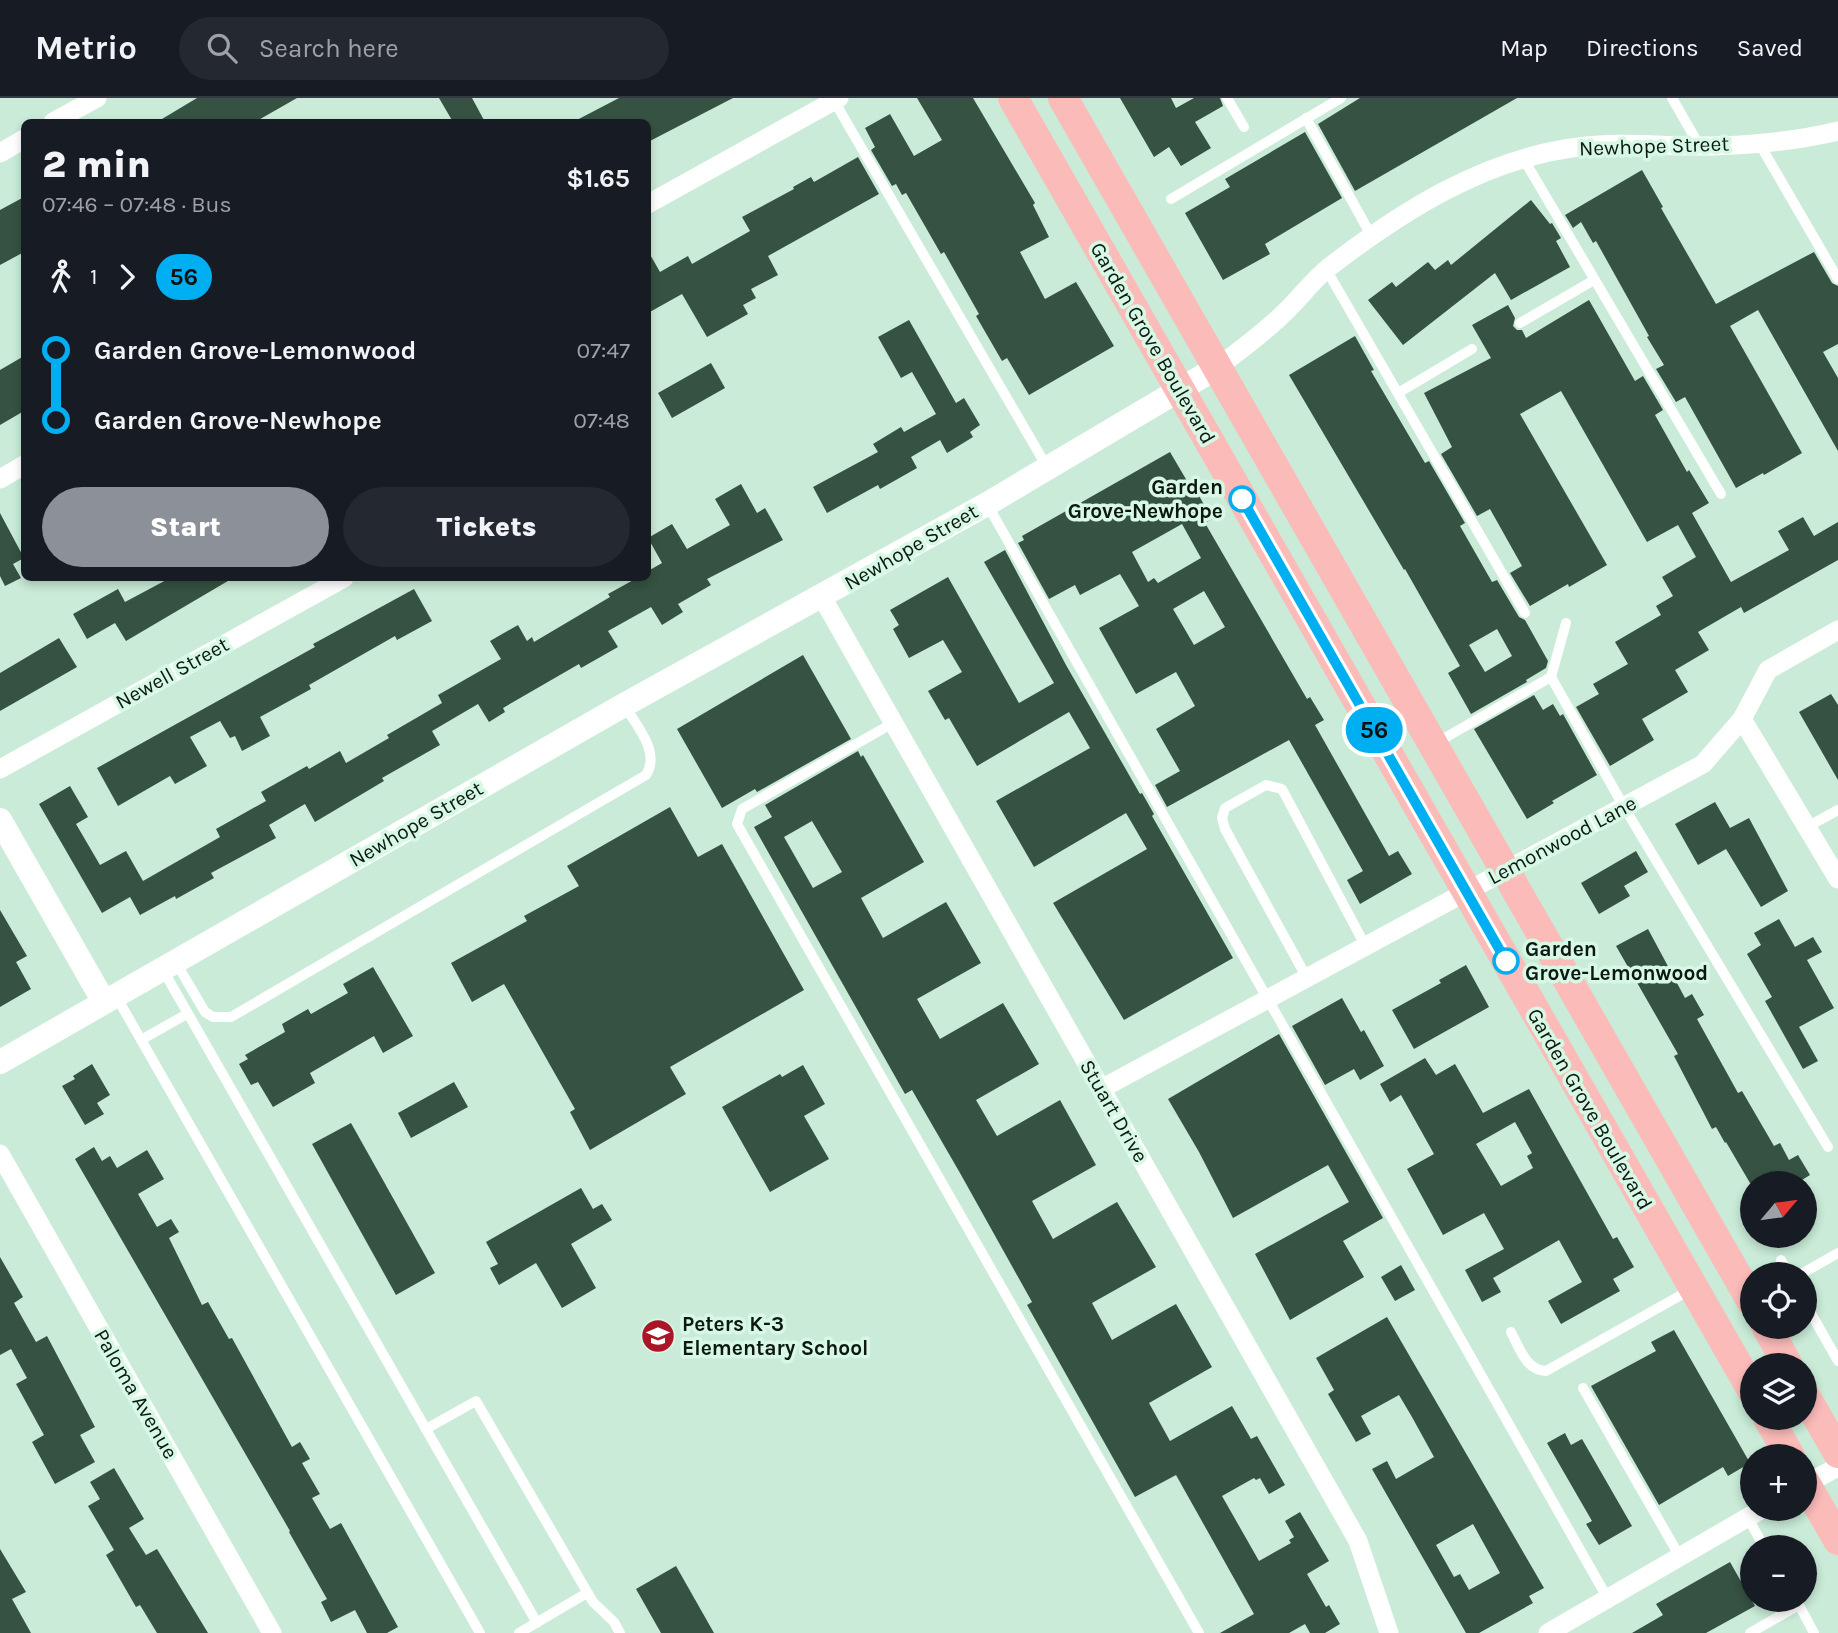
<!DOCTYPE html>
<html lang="en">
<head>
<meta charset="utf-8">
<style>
	:root { --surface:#171b24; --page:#242831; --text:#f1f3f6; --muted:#9ea1a6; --line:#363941; --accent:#8c9099 }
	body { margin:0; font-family:Karla,sans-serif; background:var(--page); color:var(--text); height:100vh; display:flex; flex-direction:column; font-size:26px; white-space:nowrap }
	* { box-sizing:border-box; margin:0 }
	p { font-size:23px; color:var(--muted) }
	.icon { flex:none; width:38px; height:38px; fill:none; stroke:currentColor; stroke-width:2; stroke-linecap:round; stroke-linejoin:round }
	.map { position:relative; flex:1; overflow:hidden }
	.side { position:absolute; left:21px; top:21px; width:630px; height:462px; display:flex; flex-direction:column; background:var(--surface); border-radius:10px; box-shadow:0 4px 10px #0003 }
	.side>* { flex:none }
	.badge { padding:0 14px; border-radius:23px; font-size:24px; line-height:46px }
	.needle { width:46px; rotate:61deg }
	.buttons { position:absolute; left:1740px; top:1073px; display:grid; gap:14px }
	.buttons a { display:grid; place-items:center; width:77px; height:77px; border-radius:50%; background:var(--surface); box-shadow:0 4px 10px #0003; font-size:35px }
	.map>.badge { position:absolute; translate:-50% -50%; box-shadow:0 0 0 4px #fff }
	.legs { display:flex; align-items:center; gap:10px; height:77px; padding:0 21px; font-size:23px }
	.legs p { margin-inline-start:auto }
	.head { display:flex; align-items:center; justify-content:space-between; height:119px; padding:0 21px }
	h1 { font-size:38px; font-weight:800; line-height:52px }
	.primary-button { display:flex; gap:14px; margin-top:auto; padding:14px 21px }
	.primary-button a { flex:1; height:80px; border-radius:42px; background:var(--accent); color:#fff; font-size:28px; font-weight:800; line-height:80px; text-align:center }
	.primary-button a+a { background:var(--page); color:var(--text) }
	ul { padding:0 21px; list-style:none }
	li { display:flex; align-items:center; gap:24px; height:70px; font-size:26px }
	li i { display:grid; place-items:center; width:10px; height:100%; margin:0 9px; background:currentColor }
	li i::after { content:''; width:18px; height:18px; margin:-9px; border:5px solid; border-radius:50%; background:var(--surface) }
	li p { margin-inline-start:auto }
	li:first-child i { background:linear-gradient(#0000 50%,currentColor 0) }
	li:last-child i { background:linear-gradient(currentColor 50%,#0000 0) }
	header { display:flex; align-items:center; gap:42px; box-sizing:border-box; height:98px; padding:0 35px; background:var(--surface); border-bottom:2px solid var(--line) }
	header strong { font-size:33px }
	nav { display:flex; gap:38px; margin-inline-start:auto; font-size:24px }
	.search { width:490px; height:63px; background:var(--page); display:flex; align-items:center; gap:18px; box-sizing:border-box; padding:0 24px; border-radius:38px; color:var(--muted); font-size:26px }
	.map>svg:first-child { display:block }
	.building { fill:#355242; fill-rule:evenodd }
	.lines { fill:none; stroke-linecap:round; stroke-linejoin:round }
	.service { stroke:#fff; stroke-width:10 }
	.minor { stroke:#fff; stroke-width:19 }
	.tertiary { stroke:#fff; stroke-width:24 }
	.primary { stroke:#fbbbb9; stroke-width:30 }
	.line-1-casing { stroke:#fff; stroke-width:16 }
	.line-1 { stroke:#00aff2; stroke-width:10 }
	.stop-1-dot { fill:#fff; stroke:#00aff2; stroke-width:3.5 }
	.labels { text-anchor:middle; stroke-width:7; stroke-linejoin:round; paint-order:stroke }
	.street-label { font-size:21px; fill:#0c1811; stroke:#d6f8e4 }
	.stop-label { font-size:21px; font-weight:bold; fill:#0c1811; stroke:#d6f8e4; text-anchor:end }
	.poi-label { font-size:21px; font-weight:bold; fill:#0c1811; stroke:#d6f8e4; text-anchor:start }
</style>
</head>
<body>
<header>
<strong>Metrio</strong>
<div class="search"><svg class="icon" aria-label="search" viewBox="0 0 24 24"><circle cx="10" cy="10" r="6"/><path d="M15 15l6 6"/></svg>Search here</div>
<nav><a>Map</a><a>Directions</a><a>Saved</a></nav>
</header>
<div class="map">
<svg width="1838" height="1535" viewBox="0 0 1838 1535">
	<rect width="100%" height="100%" fill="#c9ebd7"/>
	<g class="building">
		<polygon points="197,0 297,0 255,24 157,24"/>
		<polygon points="439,0 472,0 485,24 453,24"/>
		<polygon points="619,0 733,0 648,44 648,24 573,24"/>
		<polygon points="917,0 973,0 1035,105 1033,107 1049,139 1020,154 1045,201 1076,184 1114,248 1029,297 1007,260 1002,263 976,218 979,216 944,154 941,156 906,95 902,97 896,86 892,88 871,52 875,49 865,30 890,16 914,58 942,42"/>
		<polygon points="1120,0 1171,0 1176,10 1194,0 1220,0 1223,8 1195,24 1211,50 1181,68 1169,49 1154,59"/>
		<polygon points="1360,0 1517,0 1355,93 1318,26"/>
		<polygon points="1305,34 1342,100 1265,146 1270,156 1223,182 1185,115 1230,89 1225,81"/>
		<polygon points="858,59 879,96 768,158 778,177 751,191 756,200 743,207 748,216 707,239 682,196 648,215 648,153 660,174 688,158 692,166 750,133 742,119 794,91 793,89 811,79 814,84"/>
		<polygon points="1642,72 1663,109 1661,110 1716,206 1814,154 1832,185 1838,188 1838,246 1823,254 1838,280 1838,353 1758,212 1730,228 1802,355 1764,377 1763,375 1736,390 1685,299 1676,304 1656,271 1664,267 1647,239 1649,238 1596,143 1593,145 1581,124 1573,130 1565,117"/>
		<polygon points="24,99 24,154 0,167 0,112"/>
		<polygon points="1531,102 1550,126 1552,125 1561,140 1556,143 1570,169 1511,202 1495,175 1403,247 1368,202 1392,184 1396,189 1428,164 1435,172 1448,162 1451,167"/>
		<polygon points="1589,202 1635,283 1643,278 1663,312 1655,317 1687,374 1689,372 1709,405 1692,415 1731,484 1789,452 1778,433 1803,419 1814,438 1838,424 1838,462 1744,515 1741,509 1698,534 1709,552 1675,572 1688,594 1642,621 1654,642 1610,668 1576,609 1599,596 1593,586 1628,566 1615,544 1661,517 1656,508 1673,498 1662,479 1696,459 1678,427 1647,444 1561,293 1520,316 1607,467 1569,489 1568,486 1530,508 1510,475 1522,468 1490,411 1477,418 1441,356 1452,349 1424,295 1491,260 1472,227 1508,207 1515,220 1513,228 1517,232 1522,232 1526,240"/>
		<polygon points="909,222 956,305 964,300 980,327 970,334 973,339 947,355 940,342 911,359 917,370 880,391 878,387 827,415 813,389 878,354 873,346 901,329 904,334 936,316 912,274 901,280 878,239"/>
		<path d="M 1355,238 L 1374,272 L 1371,273 L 1425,365 L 1429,363 L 1465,425 L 1460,428 L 1492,484 L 1497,482 L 1519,519 L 1525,522 L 1548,563 L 1546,570 L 1526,582 L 1527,584 L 1471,616 L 1448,575 L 1460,568 L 1405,471 L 1404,472 L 1289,277 ZM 1497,531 L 1512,558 L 1485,574 L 1469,547 Z"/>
		<polygon points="24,258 24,313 0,327 0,272"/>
		<polygon points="711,265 725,290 672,320 658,295"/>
		<path d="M 1170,354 L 1190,388 L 1193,387 L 1212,421 L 1205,425 L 1307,601 L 1310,599 L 1324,622 L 1315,627 L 1389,758 L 1398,753 L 1412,776 L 1360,806 L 1347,782 L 1363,773 L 1289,642 L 1167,709 L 1155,687 L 1180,673 L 1156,631 L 1195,608 L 1176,574 L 1136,596 L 1099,530 L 1139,508 L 1120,476 L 1080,497 L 1075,487 L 1049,501 L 1018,445 L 1024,442 L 1022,438 ZM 1182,426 L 1201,460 L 1158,485 L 1154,480 L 1148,484 L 1132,454 ZM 1204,493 L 1225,529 L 1194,547 L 1173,511 Z"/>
		<polygon points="741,386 757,415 765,410 783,442 707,481 711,487 678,506 683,514 662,527 651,509 608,533 618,549 581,570 579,566 503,610 505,614 489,624 478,606 432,633 440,647 382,680 384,683 315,724 305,706 269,727 276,740 211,775 214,780 176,801 175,798 140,817 130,799 102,815 39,706 70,688 88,719 76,726 100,767 126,753 143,783 220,739 216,731 266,703 261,694 307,668 309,671 340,653 346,665 389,640 387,637 442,605 438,597 501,561 490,543 518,527 527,543 532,539 534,544 610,499 608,496 637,480 648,480 648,473 662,465 648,440 672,426 687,451 730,427 715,401"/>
		<polygon points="0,415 24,460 13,466 21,480 5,488 0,478"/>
		<polygon points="1005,452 1066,567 1140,696 1142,695 1154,716 1152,718 1233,860 1124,922 1053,805 1147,751 1126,715 1034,769 996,703 1090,650 1069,614 977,668 949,620 945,622 928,593 962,574 943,542 909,560 893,531 899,527 890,512 948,479 1019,605 1054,585 984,464"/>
		<polygon points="170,480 233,480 126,543 115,525 87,541 73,516 118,491 125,504"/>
		<polygon points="414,491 432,523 397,542 395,538 309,587 311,591 260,619 270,638 242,653 235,638 230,640 220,623 190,639 207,668 175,686 170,678 118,708 97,670 315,549 313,546"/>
		<polygon points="59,540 77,569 0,613 0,575"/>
		<polygon points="803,557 851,641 757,694 755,691 722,710 677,631"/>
		<polygon points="1831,596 1838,607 1838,682 1799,614"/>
		<polygon points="1534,597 1543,612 1553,606 1560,618 1563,616 1597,677 1552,703 1554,705 1527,721 1474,631"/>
		<path d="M 858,653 L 861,659 L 863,657 L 924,764 L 861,800 L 883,840 L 946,804 L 981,865 L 917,901 L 940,941 L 1003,905 L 1039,966 L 976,1002 L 997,1038 L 1060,1002 L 1096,1067 L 1032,1103 L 1053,1141 L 1117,1104 L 1156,1169 L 1092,1205 L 1112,1242 L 1176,1206 L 1212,1269 L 1149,1305 L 1170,1343 L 1232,1308 L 1251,1341 L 1257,1338 L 1285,1387 L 1269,1396 L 1260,1380 L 1256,1382 L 1254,1380 L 1222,1398 L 1259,1463 L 1291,1445 L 1289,1442 L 1294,1439 L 1285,1423 L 1300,1414 L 1329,1463 L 1307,1476 L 1326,1509 L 1329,1507 L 1340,1526 L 1325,1535 L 1310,1535 L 1305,1526 L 1289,1535 L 1220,1535 L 1254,1516 L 1176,1377 L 1135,1399 L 1027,1207 L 1032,1204 L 960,1075 L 912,992 L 905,996 L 754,729 L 772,719 L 765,707 ZM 812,723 L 842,774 L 813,790 L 784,739 Z"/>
		<polygon points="1715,704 1730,730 1749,720 1788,793 1761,809 1726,751 1698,767 1675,726"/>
		<polygon points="670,709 698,759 722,746 804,892 670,969 686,996 590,1052 570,1014 575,1011 504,886 472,904 451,865 527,823 524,818 579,788 567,768"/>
		<polygon points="1636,753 1648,774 1624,788 1630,798 1599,816 1581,785"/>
		<polygon points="0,812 27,858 16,864 31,891 0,909"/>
		<polygon points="1779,821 1795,849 1813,839 1822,854 1807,862 1834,910 1799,929 1818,963 1803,971 1765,903 1772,899 1747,856 1761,847 1754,835"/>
		<polygon points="1648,831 1685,900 1692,896 1704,917 1697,921 1738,995 1742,993 1774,1048 1780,1045 1789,1062 1798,1057 1810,1077 1797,1085 1750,1085 1726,1044 1725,1045 1716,1029 1712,1031 1674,958 1678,956 1616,848"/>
		<polygon points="1466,867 1489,909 1414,951 1392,912 1441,885 1439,882"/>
		<polygon points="373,869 413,938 383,955 374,938 310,975 315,985 273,1009 258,984 251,987 239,966 248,961 245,957 285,934 282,926 308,911 311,916 348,895 343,886"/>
		<polygon points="1342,900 1361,934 1364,932 1384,968 1360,982 1354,971 1325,987 1292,928"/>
		<polygon points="1279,936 1383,1120 1343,1143 1364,1179 1290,1222 1255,1156 1349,1104 1328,1067 1233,1120 1199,1054 1168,1001"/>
		<path d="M 1425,960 L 1436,977 L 1455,966 L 1483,1015 L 1529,991 L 1613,1141 L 1617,1139 L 1634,1169 L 1613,1181 L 1620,1193 L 1561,1226 L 1548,1203 L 1582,1184 L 1559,1142 L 1493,1180 L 1501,1194 L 1482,1204 L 1465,1172 L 1504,1151 L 1484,1115 L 1443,1137 L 1407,1071 L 1434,1056 L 1401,997 L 1390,1004 L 1380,986 ZM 1515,1024 L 1532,1055 L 1527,1058 L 1533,1070 L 1501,1088 L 1476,1046 Z"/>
		<polygon points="92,966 110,997 97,1005 104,1016 85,1027 62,988 75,981 73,978"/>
		<polygon points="803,967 825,1006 804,1018 829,1061 770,1094 722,1009 780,976 782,979"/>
		<polygon points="454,984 468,1009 411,1040 398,1015"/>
		<polygon points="351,1025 435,1175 396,1197 312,1046"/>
		<polygon points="94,1049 102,1063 110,1058 117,1070 147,1052 164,1081 138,1096 157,1129 171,1121 179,1134 169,1140 202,1207 208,1204 229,1241 232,1240 292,1349 300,1344 310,1361 302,1365 320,1396 312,1400 330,1431 341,1425 398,1529 387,1535 367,1535 355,1512 331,1524 321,1504 327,1501 289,1434 290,1433 75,1061"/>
		<polygon points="581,1090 593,1111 602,1106 612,1122 571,1146 596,1190 562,1210 536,1165 499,1187 490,1170 498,1166 486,1144"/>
		<polygon points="0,1159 23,1199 14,1205 36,1244 47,1238 95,1329 80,1337 95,1364 55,1386 32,1344 44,1337 16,1286 27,1280 11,1251 0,1257"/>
		<polygon points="1401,1167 1415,1192 1395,1203 1381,1179"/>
		<path d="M 1387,1219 L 1544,1490 L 1529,1498 L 1533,1505 L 1479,1535 L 1466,1535 L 1372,1371 L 1387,1363 L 1396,1381 L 1434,1359 L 1412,1319 L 1399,1297 L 1361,1318 L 1371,1336 L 1356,1344 L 1328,1296 L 1334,1292 L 1316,1260 ZM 1473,1426 L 1500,1475 L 1469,1492 L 1460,1476 L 1454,1479 L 1436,1447 Z"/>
		<polygon points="1674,1232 1750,1365 1728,1378 1723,1369 1659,1407 1591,1288 1656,1253 1651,1244"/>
		<polygon points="1565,1335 1571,1347 1582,1341 1632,1428 1599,1447 1586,1426 1592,1423 1547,1345"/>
		<polygon points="114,1370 144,1421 129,1430 146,1457 157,1451 208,1535 157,1535 140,1507 136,1509 106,1457 114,1452 88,1408 100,1401 90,1384"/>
		<polygon points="0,1451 26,1494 12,1501 31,1535 0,1535"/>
		<polygon points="1730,1464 1755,1508 1706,1535 1632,1535 1663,1517 1656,1506"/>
		<polygon points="676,1468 714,1535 661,1535 636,1491"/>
	</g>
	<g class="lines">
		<g class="service">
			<polyline points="1227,0 1244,29"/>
			<polyline points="1672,0 1699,47"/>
			<polyline points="833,1 1047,369"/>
			<polyline points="1306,20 1372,139"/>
			<polyline points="1759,45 1838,181"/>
			<polyline points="1523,60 1721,396"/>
			<polyline points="1171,101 1341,0"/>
			<polyline points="1326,171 1525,515"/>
			<polyline points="1520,225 1594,182"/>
			<polyline points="1398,295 1472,251"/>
			<polyline points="987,406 1608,1501"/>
			<polyline points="1566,525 1551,579 1624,709 1828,1049"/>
			<polyline points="893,625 742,711 737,726 1199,1535"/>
			<polyline points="1436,645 1551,579"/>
			<polyline points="1807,729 1838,712"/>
			<path d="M 175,863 L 205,914 L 213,919 L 231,919 L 646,677 C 661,654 636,627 624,607"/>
			<polyline points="163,872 537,1525"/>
			<polyline points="1307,880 1225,731 1222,720 1225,710 1266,687 1282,691 1366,849"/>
			<polyline points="116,898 480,1535"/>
			<polyline points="141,942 187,916"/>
			<polyline points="1781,1162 1789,1176"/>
			<polyline points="1801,1176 1838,1155"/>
			<polyline points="1804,1203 1838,1263"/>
			<path d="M 1511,1234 C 1520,1251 1526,1272 1546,1273 L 1690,1192"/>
			<polyline points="1583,1290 1680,1459"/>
			<polyline points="426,1331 476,1303 593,1504 614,1524 620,1535"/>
			<polyline points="1748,1420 1764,1449"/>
			<polyline points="1799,1507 1814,1535"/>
			<polyline points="519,1535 587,1495"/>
			<polyline points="1750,1535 1799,1507 1795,1502"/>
		</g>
		<g class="minor">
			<polyline points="53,24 97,0"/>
			<polyline points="0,55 24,41"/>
			<polyline points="648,106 839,0"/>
			<path d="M 1218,269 C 1240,252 1264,235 1284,215 C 1299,201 1312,183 1328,170 C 1402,113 1485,60 1579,49 C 1623,43 1667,49 1712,48 C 1754,47 1797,43 1838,33"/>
			<polyline points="0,381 24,367"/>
			<polyline points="822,499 1358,1443 1389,1535"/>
			<polyline points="1742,621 1838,781"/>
			<polyline points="0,671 344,480"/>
			<polyline points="1101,991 1703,666 1742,621 1768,572 1838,532"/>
			<polyline points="0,1056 272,1535"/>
			<polyline points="1804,1387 1838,1369"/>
			<polyline points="1548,1535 1764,1410"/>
		</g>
		<g class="tertiary">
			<polyline points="0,722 104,904"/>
			<polyline points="0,964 624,607 987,406 1218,269"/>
		</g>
		<g class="primary">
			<polyline points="1013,0 1752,1292"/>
			<polyline points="1063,0 1752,1204"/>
			<polyline points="1766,1228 1788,1267"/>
			<polyline points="1804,1296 1838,1355"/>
			<polyline points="1768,1320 1790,1358"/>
			<polyline points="1804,1383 1838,1442"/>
		</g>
	</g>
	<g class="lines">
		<g class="line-1-casing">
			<polyline id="line-1" points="1242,401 1506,863"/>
		</g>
		<use href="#line-1" class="line-1"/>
	</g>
	<defs>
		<g id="school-disc" transform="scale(1.75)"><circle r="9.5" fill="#ab1527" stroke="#d6f8e4"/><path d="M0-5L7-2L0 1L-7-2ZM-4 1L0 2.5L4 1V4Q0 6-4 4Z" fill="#fff"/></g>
	</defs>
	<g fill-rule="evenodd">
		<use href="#school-disc" x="658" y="1238"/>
	</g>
	<g class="stop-1-dot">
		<circle cx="1242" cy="401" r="12"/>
		<circle cx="1506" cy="863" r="12"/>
	</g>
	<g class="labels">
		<g class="street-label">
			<text transform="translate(1654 48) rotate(-2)" y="7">Newhope Street</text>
			<text transform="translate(1153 245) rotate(60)" y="7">Garden Grove Boulevard</text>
			<text transform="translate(911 449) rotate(-30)" y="7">Newhope Street</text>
			<text transform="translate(172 575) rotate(-29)" y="7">Newell Street</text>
			<text transform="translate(416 726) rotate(-30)" y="7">Newhope Street</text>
			<text transform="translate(1562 742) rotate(-28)" y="7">Lemonwood Lane</text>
			<text transform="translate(1590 1011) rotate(60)" y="7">Garden Grove Boulevard</text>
			<text transform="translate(1114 1013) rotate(60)" y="7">Stuart Drive</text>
			<text transform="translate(136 1296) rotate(60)" y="7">Paloma Avenue</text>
		</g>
		<g class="stop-label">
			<text x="1223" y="396">Garden<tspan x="1223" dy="24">Grove-Newhope</tspan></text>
			<text x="1525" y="858" text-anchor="start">Garden<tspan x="1525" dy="24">Grove-Lemonwood</tspan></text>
		</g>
		<g class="poi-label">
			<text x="682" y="1233">Peters K-3<tspan x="682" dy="24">Elementary School</tspan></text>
		</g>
	</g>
</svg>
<div class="buttons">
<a><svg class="needle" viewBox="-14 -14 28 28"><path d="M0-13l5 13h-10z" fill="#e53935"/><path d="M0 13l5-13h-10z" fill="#9ea1a6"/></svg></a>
<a><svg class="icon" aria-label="locate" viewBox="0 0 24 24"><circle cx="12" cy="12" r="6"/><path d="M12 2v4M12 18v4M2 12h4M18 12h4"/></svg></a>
<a><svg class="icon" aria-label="layers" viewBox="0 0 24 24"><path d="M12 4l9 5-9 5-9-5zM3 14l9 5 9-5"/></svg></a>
<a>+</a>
<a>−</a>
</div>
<b class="badge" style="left:1374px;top:632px;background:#00aff2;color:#111">56</b>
<section class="side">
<div class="head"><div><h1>2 min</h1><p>07:46 – 07:48 · Bus</p></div><b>$1.65</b></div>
<div class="legs"><svg class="icon" aria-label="walk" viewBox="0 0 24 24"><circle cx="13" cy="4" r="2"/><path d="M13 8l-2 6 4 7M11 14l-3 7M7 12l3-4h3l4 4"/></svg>1<svg class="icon" aria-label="forward" viewBox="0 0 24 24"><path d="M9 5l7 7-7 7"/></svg><b class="badge" style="background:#00aff2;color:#111">56</b></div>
<ul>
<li><i style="color:#00aff2"></i><b>Garden Grove-Lemonwood</b><p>07:47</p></li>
<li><i style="color:#00aff2"></i><b>Garden Grove-Newhope</b><p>07:48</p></li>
</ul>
<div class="primary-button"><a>Start</a><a>Tickets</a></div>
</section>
</div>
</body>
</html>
